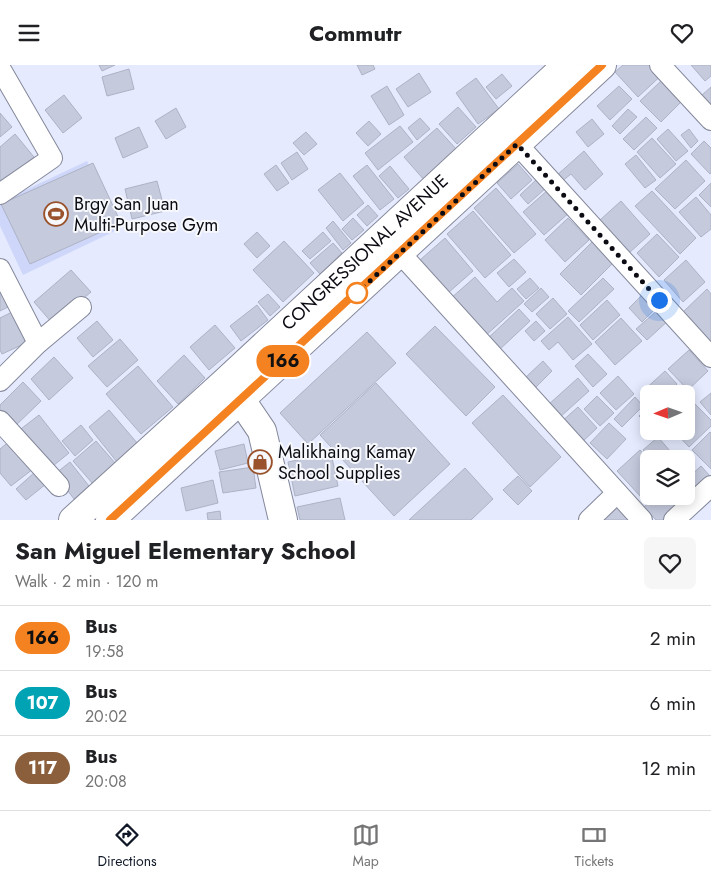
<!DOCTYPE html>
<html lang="en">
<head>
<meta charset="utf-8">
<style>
	:root { --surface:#fff; --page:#f6f6f6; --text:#202124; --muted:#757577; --line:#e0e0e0; --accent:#111827 }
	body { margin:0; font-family:Jost,sans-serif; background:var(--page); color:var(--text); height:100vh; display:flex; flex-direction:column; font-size:19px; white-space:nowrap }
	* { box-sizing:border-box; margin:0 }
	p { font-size:16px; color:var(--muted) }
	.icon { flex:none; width:28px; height:28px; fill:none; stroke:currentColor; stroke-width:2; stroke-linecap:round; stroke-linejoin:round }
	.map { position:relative; height:455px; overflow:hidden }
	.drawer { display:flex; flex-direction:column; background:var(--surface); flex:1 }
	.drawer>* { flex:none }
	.badge { padding:0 10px; border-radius:16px; font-size:18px; line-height:32px }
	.needle { width:32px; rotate:268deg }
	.tools { position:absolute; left:640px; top:320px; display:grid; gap:10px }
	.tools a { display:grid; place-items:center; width:55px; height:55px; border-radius:8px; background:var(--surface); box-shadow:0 2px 12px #0003; font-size:25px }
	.you { position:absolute; width:25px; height:25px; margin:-12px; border:4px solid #fff; border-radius:50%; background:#1a73e8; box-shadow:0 0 0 8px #1a73e833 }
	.map>.badge { position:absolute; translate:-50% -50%; box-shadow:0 0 0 2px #fff }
	.round { display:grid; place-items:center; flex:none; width:52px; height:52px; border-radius:8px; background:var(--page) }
	.summary { display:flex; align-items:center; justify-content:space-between; height:85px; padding:0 15px }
	h1 { font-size:24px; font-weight:700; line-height:38px }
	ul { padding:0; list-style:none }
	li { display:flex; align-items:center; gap:15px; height:65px; padding:0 15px; border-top:1px solid var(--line) }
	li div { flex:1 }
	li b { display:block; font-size:19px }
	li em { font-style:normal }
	li .badge { min-width:55px; font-weight:700; text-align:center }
	header { display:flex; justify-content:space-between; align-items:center; height:65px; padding:0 15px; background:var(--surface); font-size:22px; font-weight:700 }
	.tabs { display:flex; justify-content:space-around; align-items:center; height:70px; border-top:1px solid var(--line); background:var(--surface); font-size:14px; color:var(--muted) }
	.tabs a { display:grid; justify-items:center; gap:2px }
	.tabs .active { color:var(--accent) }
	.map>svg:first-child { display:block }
	.green { fill:#ced7fa }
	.building { fill:#c5cadd; stroke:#adb2c4 }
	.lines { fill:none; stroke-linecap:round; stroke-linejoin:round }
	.street-casing { stroke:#84889a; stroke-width:22 }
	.secondary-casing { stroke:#84889a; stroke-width:30 }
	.street { stroke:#fff; stroke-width:20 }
	.secondary { stroke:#fff; stroke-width:28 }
	.line-casing { stroke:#fff; stroke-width:11 }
	.line { stroke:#f58220; stroke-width:8 }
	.walk { stroke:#0b0c13; stroke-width:5; stroke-dasharray:0 9 }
	.stop-dot { fill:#fff; stroke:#f58220; stroke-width:2.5 }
	.labels { text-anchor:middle; stroke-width:4; stroke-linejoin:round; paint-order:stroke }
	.poi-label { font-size:18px; fill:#0b0c13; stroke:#f7f8fc; text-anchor:start }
	.street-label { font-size:18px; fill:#0b0c13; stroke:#f7f8fc }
</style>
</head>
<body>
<header><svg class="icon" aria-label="menu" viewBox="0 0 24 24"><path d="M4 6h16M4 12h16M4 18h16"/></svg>Commutr<svg class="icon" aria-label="heart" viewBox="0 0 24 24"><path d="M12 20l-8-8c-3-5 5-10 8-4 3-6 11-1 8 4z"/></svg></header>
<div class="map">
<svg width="711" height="455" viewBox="0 0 711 455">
	<rect width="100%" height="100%" fill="#e5eafe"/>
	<polygon class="green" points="87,96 119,164 23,210 0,161 0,137"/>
	<g class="building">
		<polygon points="99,0 115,0 102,6"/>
		<polygon points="357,0 373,0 375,4 362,10"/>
		<polygon points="623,0 660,0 666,6 638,32 615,7"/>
		<polygon points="691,0 711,0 711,11 705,16"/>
		<polygon points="129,4 134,24 107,31 102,12"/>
		<polygon points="419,8 431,27 408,42 396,24"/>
		<polygon points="502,9 512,21 496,34 486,22"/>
		<polygon points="476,13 499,44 478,59 456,28"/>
		<polygon points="661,16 681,37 661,57 640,36"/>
		<polygon points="387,21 404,50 389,60 371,31"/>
		<polygon points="619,21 632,34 610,55 597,41"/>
		<polygon points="711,22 711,40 702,30"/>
		<polygon points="64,30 82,53 63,68 45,45"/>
		<polygon points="458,42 476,62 457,79 439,59"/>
		<polygon points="176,43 186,62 166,74 155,56"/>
		<polygon points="628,44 637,52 620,69 612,61"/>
		<polygon points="0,48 12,62 0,72"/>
		<polygon points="646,52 657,63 634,85 623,74"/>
		<polygon points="420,53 430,64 417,75 408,63"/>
		<polygon points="592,54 604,69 588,82 576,67"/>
		<polygon points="369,56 381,69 368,81 356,68"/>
		<polygon points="400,61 413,77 378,105 365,88"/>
		<polygon points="139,62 148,82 123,93 115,73"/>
		<polygon points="437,63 458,86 425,116 404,92"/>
		<polygon points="668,64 688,86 676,96 657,74"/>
		<polygon points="689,64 698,76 691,83 681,70"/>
		<polygon points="306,67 317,79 304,90 293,78"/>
		<polygon points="15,69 34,92 0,119 0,82"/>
		<polygon points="652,73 676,99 660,113 637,87"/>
		<polygon points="704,76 711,83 711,108 710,109 691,89"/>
		<polygon points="584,86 603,109 585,125 571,109 561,117 556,111"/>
		<polygon points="297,87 308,104 292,115 281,98"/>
		<polygon points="636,90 656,115 645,123 625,99"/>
		<polygon points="686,95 705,116 675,144 655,124"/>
		<polygon points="93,98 121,158 30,199 1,139"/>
		<polygon points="518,99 532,115 511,134 497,118"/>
		<polygon points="276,100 289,118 277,126 264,109"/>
		<polygon points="367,100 394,134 380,145 353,111"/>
		<polygon points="390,101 409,124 398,133 379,111"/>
		<polygon points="340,108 364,138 343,156 318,125"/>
		<polygon points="537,114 546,123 528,139 520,130"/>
		<polygon points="157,116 165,146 132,154 125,124"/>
		<polygon points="711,118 711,142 699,130"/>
		<polygon points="496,123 536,169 514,188 474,143"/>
		<polygon points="549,124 570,147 544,170 523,147"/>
		<polygon points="652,126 696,173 680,189 635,141"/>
		<polygon points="696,132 711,150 711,164 701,172 679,147"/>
		<polygon points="621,136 650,169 629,188 600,155"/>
		<polygon points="368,140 378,151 367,161 357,150"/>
		<polygon points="473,146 511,190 485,213 447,169"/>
		<polygon points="353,153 364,165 352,175 342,164"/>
		<polygon points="568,153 589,175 565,197 545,175"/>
		<polygon points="333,156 351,178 343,185 326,163"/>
		<polygon points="257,167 270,181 257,193 244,179"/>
		<polygon points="323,167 331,176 310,194 302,186"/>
		<polygon points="657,169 679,192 659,212 637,188"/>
		<polygon points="445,173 473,206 448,228 420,195"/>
		<polygon points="284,176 314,208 283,237 253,205"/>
		<polygon points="592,177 613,198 581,230 560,209"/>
		<polygon points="333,178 342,188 320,209 310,198"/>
		<polygon points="514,194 526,207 509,222 497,208"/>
		<polygon points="686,195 705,217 683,237 664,215"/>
		<polygon points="71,205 91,227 53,259 34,237"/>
		<polygon points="475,212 497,237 512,223 524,236 484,272 450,234"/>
		<polygon points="530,213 539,223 526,234 517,224"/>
		<polygon points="603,213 614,224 579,257 568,246"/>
		<polygon points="0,215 12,240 0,246"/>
		<polygon points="541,223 549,232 532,247 524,239"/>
		<polygon points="707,224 711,229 711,280 682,248"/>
		<polygon points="645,227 658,241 642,257 629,243"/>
		<polygon points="268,229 280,242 270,251 258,237"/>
		<polygon points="553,233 567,249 550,264 536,249"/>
		<polygon points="607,235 620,250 593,275 580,260"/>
		<polygon points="257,240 268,255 241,276 230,261"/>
		<polygon points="660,243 670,254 647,275 636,264"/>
		<polygon points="519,244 530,256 497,287 486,275"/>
		<polygon points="14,246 28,277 2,289 0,285 0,253"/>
		<polygon points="568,252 592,279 573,295 558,277 549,285 541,276"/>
		<polygon points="621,253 642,276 615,300 595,277"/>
		<polygon points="97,256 113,275 93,292 77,273"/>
		<polygon points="536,256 545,266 534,276 525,266"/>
		<polygon points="215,260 235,283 209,305 190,282"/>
		<polygon points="435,261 495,322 466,351 406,289"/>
		<polygon points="367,267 396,298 308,379 280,348"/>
		<polygon points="120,274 138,295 107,322 88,301"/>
		<polygon points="689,285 708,306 688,325 668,304"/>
		<polygon points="588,289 607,309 593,322 575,301"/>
		<polygon points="184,290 205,313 178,339 157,316"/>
		<polygon points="54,292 73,313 49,335 31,314"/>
		<polygon points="543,296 552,306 534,324 525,313"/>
		<polygon points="138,301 173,342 141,369 106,329"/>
		<polygon points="665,306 677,319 667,329 649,329 648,338 640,329"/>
		<polygon points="618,311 634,329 616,345 600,328"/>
		<polygon points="578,313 589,326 559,353 548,340"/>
		<polygon points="23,317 41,336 12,364 0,351 0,340"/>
		<polygon points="376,318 450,399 394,451 320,370"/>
		<polygon points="711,328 711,350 700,337"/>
		<polygon points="503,330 561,392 530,422 472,358"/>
		<polygon points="597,331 614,348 600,361 584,344"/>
		<polygon points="635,332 643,341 622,362 614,354"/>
		<polygon points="692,336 711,355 711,361 689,382 674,366 686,366 686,342"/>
		<polygon points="649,341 649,362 639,351"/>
		<polygon points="578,342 597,363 580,379 560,358"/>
		<polygon points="109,345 138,379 117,397 89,362"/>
		<polygon points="39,350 69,388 48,405 17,367"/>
		<polygon points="609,358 626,374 607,394 590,378"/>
		<polygon points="81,360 93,375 75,391 62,376"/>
		<polygon points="710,367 711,368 711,404 692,385"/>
		<polygon points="658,372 677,394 651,394 643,385"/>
		<polygon points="11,375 33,404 11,421 0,408 0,384"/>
		<polygon points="96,376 116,399 93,419 73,396"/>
		<polygon points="244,379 248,398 220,405 215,386"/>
		<polygon points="640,385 649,395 649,425 641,432 617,406"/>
		<polygon points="331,388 338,421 295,431 288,397"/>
		<polygon points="686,394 694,403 686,410"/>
		<polygon points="70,397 89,421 74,434 55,409"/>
		<polygon points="701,401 710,411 688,433 686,431 686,415"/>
		<polygon points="253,402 256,423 223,428 219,407"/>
		<polygon points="465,403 493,434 471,455 409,455"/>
		<polygon points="35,407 46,419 26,435 16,424"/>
		<polygon points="518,411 532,426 518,440 503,425"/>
		<polygon points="213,415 218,438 186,446 181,423"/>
		<polygon points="656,431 680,431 685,437 665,455 656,455 644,442"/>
		<polygon points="340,433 345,455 300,455 297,442"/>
		<polygon points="617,437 634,455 599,455"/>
		<polygon points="220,446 221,455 208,455 207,448"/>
	</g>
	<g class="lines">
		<g class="street-casing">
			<g id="street">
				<polyline points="660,0 711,55"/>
				<polyline points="0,3 52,93 0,129"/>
				<polyline points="517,79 711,292"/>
				<polyline points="400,188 642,455"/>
				<polyline points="0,204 38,278"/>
				<polyline points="0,316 38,278 81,242"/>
				<polyline points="0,356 59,421"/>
				<polyline points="589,455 617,428"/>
				<polyline points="674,455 711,421"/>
			</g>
		</g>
		<g class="secondary-casing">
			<g id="secondary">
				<polyline points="230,322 241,335 262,366 283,455"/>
				<path id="s1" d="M 73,455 L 225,317 L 567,0"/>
				<polyline points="110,455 602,0"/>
			</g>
		</g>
		<use href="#street" class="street"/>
		<use href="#secondary" class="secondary"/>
	</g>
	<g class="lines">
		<g class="line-casing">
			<polyline id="line" points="110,455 602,0"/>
		</g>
		<use href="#line" class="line"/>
		<polyline class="walk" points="357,228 517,79 659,235"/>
	</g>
	<defs>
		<g id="stadium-ring" transform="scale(1.25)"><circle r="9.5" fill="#f7f8fc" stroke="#99522b" stroke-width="1.5"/><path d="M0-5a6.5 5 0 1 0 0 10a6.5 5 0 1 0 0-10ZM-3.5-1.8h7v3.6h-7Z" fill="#99522b"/></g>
		<g id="shop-ring" transform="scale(1.25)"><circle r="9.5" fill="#f7f8fc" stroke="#99522b" stroke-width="1.5"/><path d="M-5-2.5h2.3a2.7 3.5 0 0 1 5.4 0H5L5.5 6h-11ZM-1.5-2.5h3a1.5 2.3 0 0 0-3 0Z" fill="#99522b"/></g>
	</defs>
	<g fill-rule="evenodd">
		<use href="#stadium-ring" x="56" y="149"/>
		<use href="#shop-ring" x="260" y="397"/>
	</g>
	<circle class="stop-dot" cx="357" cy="228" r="10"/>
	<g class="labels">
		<g class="poi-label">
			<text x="74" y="145">Brgy San Juan<tspan x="74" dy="21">Multi-Purpose Gym</tspan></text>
			<text x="278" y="393">Malikhaing Kamay<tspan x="278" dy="21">School Supplies</tspan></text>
		</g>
		<g class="street-label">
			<text dy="6" stroke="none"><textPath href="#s1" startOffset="396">CONGRESSIONAL AVENUE</textPath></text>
		</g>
	</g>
</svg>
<div class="tools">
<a><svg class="needle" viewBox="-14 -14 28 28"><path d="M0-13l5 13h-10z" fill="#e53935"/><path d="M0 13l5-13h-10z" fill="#757577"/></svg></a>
<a><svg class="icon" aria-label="layers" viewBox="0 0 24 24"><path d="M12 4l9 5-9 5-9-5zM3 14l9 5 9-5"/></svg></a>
</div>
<div class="you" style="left:659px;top:235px"></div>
<b class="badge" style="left:283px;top:296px;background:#f58220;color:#111">166</b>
</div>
<section class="drawer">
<div class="summary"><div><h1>San Miguel Elementary School</h1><p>Walk · 2 min · 120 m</p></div><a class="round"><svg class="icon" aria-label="heart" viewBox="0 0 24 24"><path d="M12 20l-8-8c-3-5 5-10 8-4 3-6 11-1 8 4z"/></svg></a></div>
<ul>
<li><span class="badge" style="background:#f58220;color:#111">166</span><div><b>Bus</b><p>19:58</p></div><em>2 min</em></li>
<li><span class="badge" style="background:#00a3b4;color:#fff">107</span><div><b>Bus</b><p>20:02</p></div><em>6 min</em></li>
<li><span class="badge" style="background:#8b5e3c;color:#fff">117</span><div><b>Bus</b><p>20:08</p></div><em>12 min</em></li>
</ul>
</section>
<nav class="tabs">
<a class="active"><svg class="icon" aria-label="directions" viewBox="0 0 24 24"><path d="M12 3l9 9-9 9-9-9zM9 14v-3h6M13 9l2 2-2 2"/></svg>Directions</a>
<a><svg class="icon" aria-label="map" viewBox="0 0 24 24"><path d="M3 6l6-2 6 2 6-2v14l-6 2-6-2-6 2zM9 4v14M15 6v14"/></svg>Map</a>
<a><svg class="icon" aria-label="tickets" viewBox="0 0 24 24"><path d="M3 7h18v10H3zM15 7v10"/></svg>Tickets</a>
</nav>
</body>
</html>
